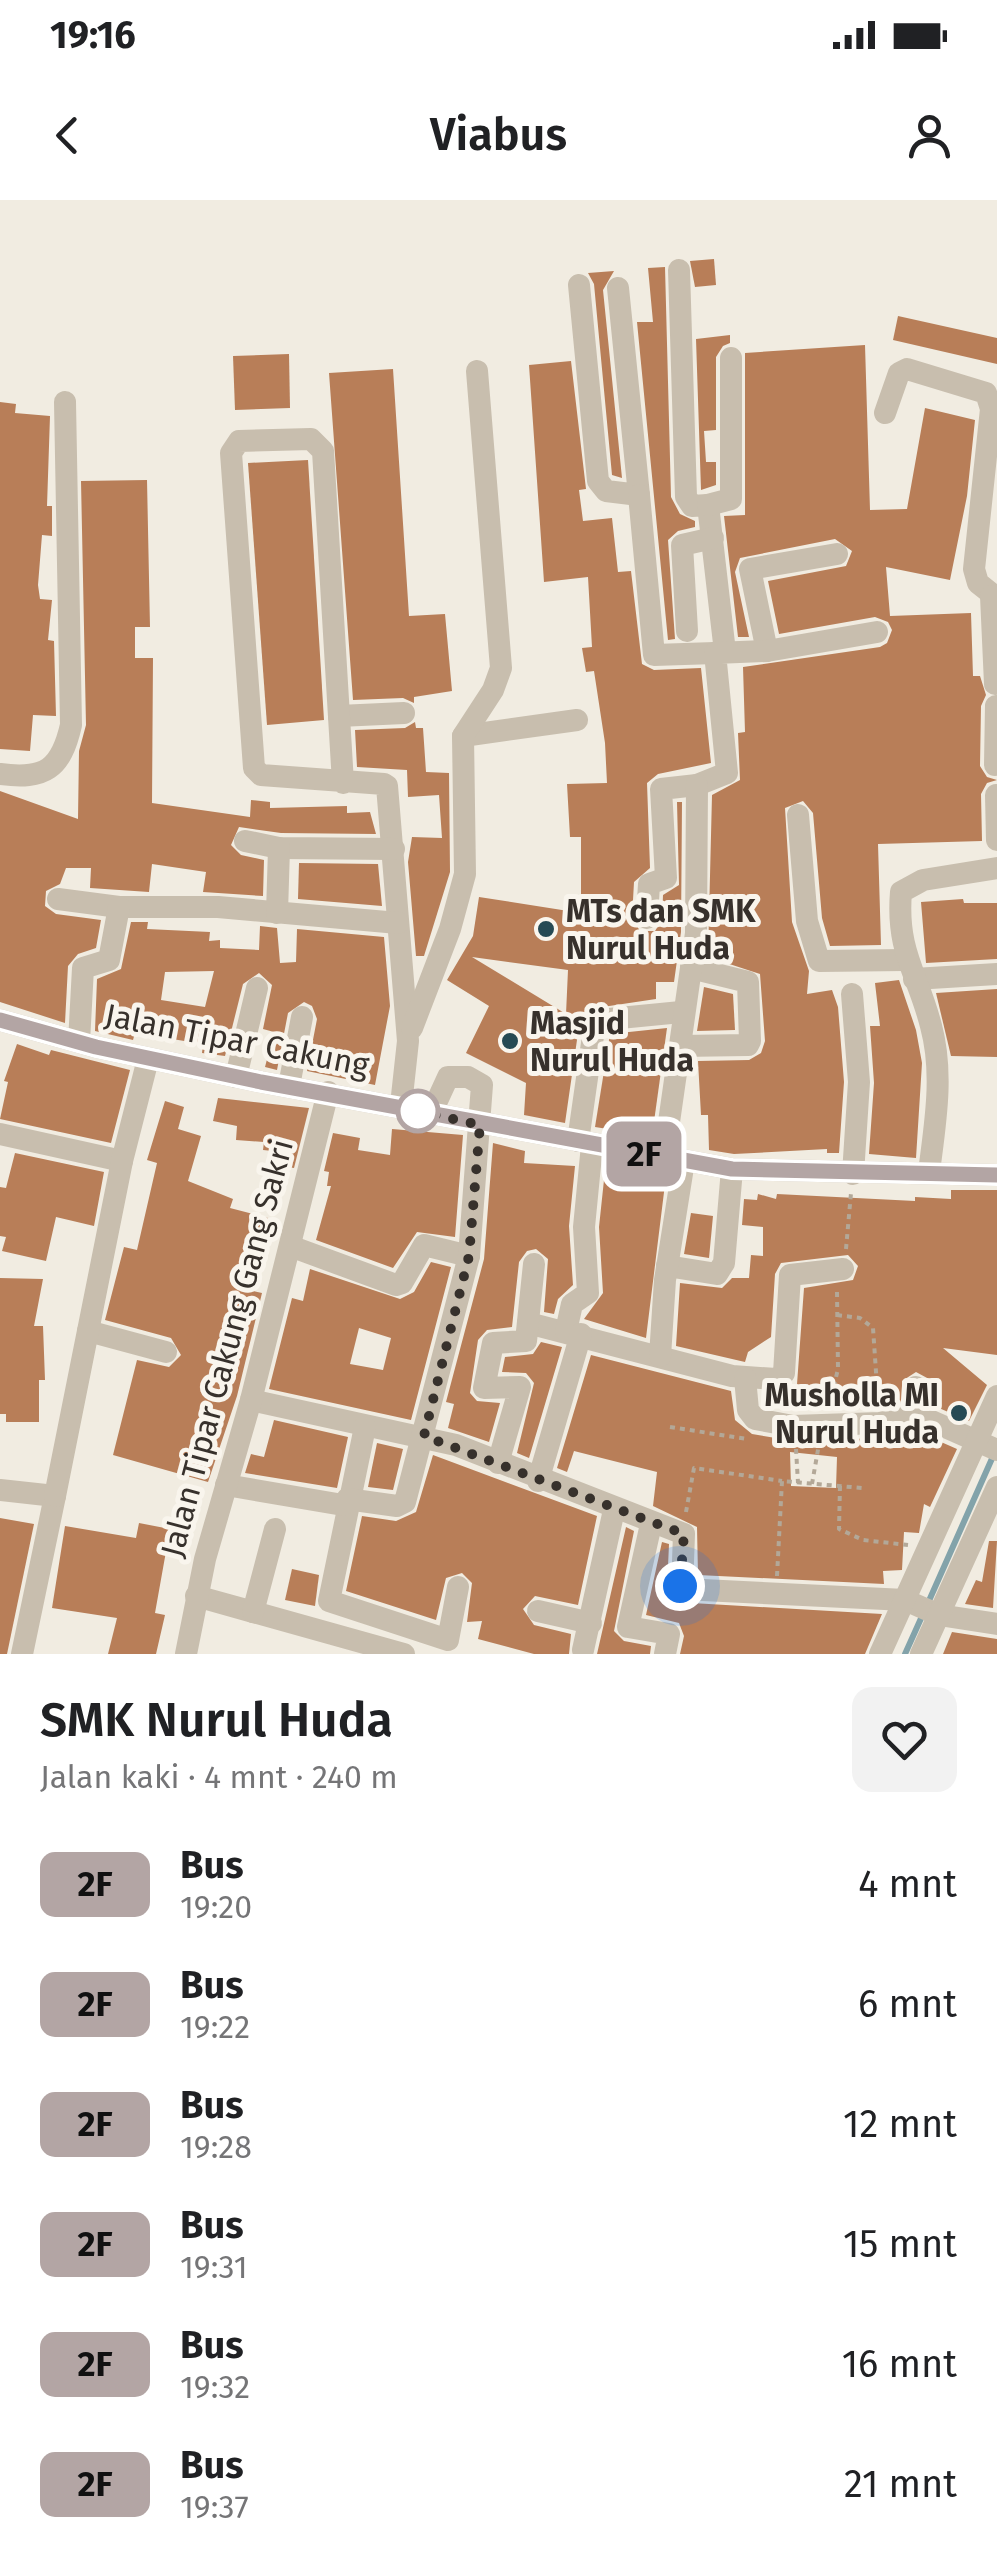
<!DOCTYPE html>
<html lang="id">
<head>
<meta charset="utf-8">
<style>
	:root { --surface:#fff; --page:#f2f2f2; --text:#202124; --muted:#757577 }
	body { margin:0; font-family:"Fira Sans",sans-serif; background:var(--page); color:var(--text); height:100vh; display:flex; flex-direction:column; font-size:38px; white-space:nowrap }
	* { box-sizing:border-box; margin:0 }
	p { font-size:32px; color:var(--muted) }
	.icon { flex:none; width:55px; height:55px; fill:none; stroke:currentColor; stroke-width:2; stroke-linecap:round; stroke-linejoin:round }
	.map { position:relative; height:1454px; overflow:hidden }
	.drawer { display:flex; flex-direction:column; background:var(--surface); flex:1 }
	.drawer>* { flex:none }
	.badge { padding:0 20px; border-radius:15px; font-size:35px; line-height:65px }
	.you { position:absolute; width:50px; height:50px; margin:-25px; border:8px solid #fff; border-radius:50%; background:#1a73e8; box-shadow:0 0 0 15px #1a73e833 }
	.map>.badge { position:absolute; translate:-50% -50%; box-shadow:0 0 0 5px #fff }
	.round { display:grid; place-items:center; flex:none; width:105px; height:105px; border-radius:20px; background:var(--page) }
	.overview { display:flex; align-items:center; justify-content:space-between; height:170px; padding:0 40px }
	h1 { font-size:48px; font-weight:600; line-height:75px }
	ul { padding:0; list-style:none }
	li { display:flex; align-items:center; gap:30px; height:120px; padding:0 40px }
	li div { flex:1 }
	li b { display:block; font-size:38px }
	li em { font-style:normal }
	li .badge { min-width:110px; font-weight:700; text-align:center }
	.status { display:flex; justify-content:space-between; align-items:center; height:70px; padding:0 50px; background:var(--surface); direction:ltr }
	.status svg { height:28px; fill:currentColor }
	header { display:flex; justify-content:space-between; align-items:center; height:130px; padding:0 40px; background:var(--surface); font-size:45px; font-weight:600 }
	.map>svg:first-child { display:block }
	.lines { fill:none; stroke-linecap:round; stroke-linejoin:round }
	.stream { stroke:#83a3aa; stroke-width:6 }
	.building { fill:#b87e58; fill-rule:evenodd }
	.path { stroke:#b3a898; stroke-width:4; stroke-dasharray:5 5; stroke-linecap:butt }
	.minor { stroke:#c8beae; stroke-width:22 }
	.line-casing { stroke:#fff; stroke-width:22 }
	.line { stroke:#b3a5a4; stroke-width:15 }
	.walk { stroke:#37312c; stroke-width:10; stroke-dasharray:0 18 }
	.poi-dot { fill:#264a54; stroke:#f9f5ed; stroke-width:4 }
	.stop-dot { fill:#fff; stroke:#b3a5a4; stroke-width:5 }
	.labels { text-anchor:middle; stroke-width:10; stroke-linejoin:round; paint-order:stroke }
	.poi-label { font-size:32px; font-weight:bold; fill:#37312c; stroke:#f9f5ed; text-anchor:start }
	.street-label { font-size:32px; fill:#37312c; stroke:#f9f5ed }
</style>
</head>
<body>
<div class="status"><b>19:16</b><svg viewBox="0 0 49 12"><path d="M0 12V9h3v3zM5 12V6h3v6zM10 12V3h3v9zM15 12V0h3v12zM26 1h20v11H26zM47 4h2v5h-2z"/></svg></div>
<header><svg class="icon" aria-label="back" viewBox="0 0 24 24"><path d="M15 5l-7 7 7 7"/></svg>Viabus<svg class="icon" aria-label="person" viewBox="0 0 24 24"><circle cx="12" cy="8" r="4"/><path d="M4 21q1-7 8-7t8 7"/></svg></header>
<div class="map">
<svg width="997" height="1454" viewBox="0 0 997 1454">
	<rect width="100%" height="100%" fill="#f1ece1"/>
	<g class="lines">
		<g class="stream">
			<polyline points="928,1403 994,1254"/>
			<polyline points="905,1454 923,1414"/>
		</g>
	</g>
	<g class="building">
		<polygon points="714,59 716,85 695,87 690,61"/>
		<polygon points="665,67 671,297 680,314 695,321 695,327 678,331 668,340 675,439 668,440 637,122 653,122 648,68"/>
		<polygon points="614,71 603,90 622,278 612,275 594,84 588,73"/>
		<polygon points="898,116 997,138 997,164 893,140"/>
		<polygon points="730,135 730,143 723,146 716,157 716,230 704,231 706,262 716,262 716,285 701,290 696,139"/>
		<polygon points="865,145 870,310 907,309 925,208 975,220 967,296 950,380 886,367 890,416 971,413 973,476 980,476 986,495 981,506 980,566 987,577 997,580 987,583 981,594 982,641 878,644 881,745 830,746 822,718 813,613 803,601 785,608 792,722 809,771 807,794 832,790 838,807 844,882 839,953 827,953 827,949 734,954 709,950 708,915 701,915 698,861 749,860 761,853 765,841 760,774 708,757 712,595 740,580 738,533 745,532 743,467 880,447 887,443 892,430 888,422 875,417 779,434 768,381 846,366 852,351 835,339 740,358 735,372 749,437 738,437 724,316 745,315 745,153"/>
		<polygon points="289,154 290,208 235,210 233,156"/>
		<path d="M 571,161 L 586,289 L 579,290 L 583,321 L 612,318 L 618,372 L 631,371 L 642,464 L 654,470 L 701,468 L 711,563 L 658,574 L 647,583 L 650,668 L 634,682 L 632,718 L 640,731 L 655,731 L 662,720 L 663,695 L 679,685 L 677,602 L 682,602 L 681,732 L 674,782 L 656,782 L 656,799 L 589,809 L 578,833 L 565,923 L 524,915 L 526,883 L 466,853 L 489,806 L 447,780 L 473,736 L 479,697 L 581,713 L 581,637 L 570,637 L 567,584 L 607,583 L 605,543 L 594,471 L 586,472 L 582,448 L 592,447 L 588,377 L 544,382 L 529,165 ZM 472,757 L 568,770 L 566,814 Z"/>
		<polygon points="393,169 409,416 445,414 452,491 414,497 414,503 403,498 353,500 329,173"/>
		<polygon points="0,202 16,204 15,213 50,216 47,306 52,306 52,336 42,335 38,385 40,399 52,400 48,440 54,441 56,516 33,515 30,551 0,549"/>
		<polygon points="308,260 324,520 267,525 248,263"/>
		<polygon points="147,280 150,427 135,427 135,458 153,458 152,603 250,617 251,600 270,602 270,608 347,606 347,613 370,612 376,634 281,633 239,627 231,645 241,655 264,660 263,696 203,692 206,672 152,664 149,692 90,688 91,668 66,668 60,684 46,691 45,706 56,714 101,720 96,748 78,754 68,766 65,823 0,802 0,591 78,619 79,551 86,525 81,281"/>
		<polygon points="415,522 416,528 423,528 426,572 449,573 450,672 424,756 416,756 408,662 412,637 442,638 439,595 408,597 407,570 357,567 355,530 405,528"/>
		<polygon points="299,663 378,664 382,706 298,699"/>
		<polygon points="963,699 964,703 997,703 997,759 926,763 921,702"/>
		<path d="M 131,722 L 148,722 L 147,729 L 210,732 L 209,741 L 220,740 L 220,748 L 259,750 L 260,726 L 277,728 L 280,763 L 296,762 L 297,729 L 384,737 L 390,806 L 375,885 L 307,871 L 317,819 L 312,806 L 304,802 L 288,813 L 277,870 L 265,867 L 274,832 L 263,829 L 272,785 L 259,773 L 243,784 L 225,856 L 202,853 L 203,844 L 135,833 L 133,840 L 95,831 L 97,779 L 121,769 ZM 214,771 L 205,807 L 161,800 L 165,772 Z"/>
		<polygon points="899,780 916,830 922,863 916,958 869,954 874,883 870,826 880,826 875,783"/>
		<polygon points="704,787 733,794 735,830 697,831"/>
		<polygon points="997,789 997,857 951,856 936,793"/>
		<polygon points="667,828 652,936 595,927 610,834"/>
		<polygon points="17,844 49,855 51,850 130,870 111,943 0,919 8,882 4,881"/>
		<polygon points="218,898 309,908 294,968 282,966 283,952 263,950 264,942 236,940 237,926 213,921"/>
		<polygon points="165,901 184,907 178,929 201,936 188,981 233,999 230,1008 268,1018 249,1090 262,1093 237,1196 208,1282 113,1255 137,1160 169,1167 181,1155 171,1138 105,1120 124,1047 137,1050 157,963 147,960"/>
		<polygon points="392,929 463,935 455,1037 417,1032 393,1068 316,1040 331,986 327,986 329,972 324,971 333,933 360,938 358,950 390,955"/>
		<polygon points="493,943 525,951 524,963 575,966 569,1026 573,1085 558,1099 554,1114 544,1112 548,1059 536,1049 527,1051 519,1062 512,1127 487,1130 478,1140 470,1193 477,1201 500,1203 489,1242 448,1228 454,1204 446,1202 484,1059"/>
		<polygon points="15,953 104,972 94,1026 56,1017 46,1061 2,1051 6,1037 0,1036 0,987 6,988"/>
		<polygon points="606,961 626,965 626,971 666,976 646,1138 584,1119 603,1093 599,1027"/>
		<polygon points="951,990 997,990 997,1155 943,1148 987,1185 969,1221 932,1205 929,1179 916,1172 902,1181 902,1203 878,1208 782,1209 782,1199 796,1198 804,1088 853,1080 858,1066 848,1055 781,1063 775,1074 771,1137 748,1152 745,1162 676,1146 680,1083 722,1088 732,1078 749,1078 751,1055 763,1056 763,1027 742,1025 744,999 757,1000 758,994 776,999 777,994 915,1001 915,997 951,999"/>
		<polygon points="691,1013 713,1016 709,1058 684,1054"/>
		<path d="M 431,1062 L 451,1067 L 411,1220 L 269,1189 L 292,1098 L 303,1101 L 310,1069 L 400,1099 L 414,1092 ZM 359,1128 L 391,1138 L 383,1170 L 350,1164 Z"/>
		<polygon points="0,1078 43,1079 34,1126 43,1126 45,1180 39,1180 39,1222 6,1222 6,1214 0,1214"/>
		<polygon points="541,1142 562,1147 529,1258 517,1253 534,1183 526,1173 502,1172 505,1157 533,1154"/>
		<path d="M 591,1155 L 731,1191 L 735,1220 L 752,1234 L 794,1241 L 881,1238 L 916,1231 L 957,1249 L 930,1307 L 924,1304 L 919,1333 L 904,1332 L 902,1370 L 883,1371 L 884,1384 L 698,1375 L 697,1327 L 653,1306 L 657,1272 L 574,1251 L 567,1272 L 557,1268 ZM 790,1252 L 837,1257 L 836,1288 L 791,1286 Z"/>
		<polygon points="274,1220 348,1237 337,1288 245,1273 251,1254 264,1257"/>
		<polygon points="377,1243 403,1249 393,1290 368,1287"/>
		<polygon points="433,1255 597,1316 578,1405 535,1396 523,1409 534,1425 571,1434 569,1454 534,1454 478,1439 482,1421 467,1422 472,1383 462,1373 446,1378 436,1420 346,1391 362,1316 396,1321 416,1312"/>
		<polygon points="0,1318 34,1324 7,1454 0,1454"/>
		<polygon points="139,1323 170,1329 155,1413 165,1415 156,1454 108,1454 117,1418 52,1408 65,1326 136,1338"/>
		<polygon points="626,1327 634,1331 614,1431 624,1441 651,1446 650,1454 597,1454"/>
		<polygon points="989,1341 997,1341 993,1408 965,1404 976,1380 982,1382"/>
		<polygon points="662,1342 669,1344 667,1389 675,1402 882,1414 865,1454 680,1454 684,1436 679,1423 646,1415"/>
		<polygon points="292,1369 319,1375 315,1406 285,1400"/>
		<polygon points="952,1432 997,1439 997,1454 943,1454"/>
	</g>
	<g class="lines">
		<g class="path">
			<polyline points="846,1049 851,993"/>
			<polyline points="837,1115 860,1118 873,1128 878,1201"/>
			<polyline points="829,1206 838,1169 837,1092"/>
			<polyline points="670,1227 747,1239"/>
			<polyline points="796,1249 798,1283"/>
			<polyline points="812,1284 819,1244"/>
			<polyline points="840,1286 839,1329 863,1340 908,1345"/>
			<polyline points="686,1312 694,1268 782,1281"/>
			<polyline points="777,1376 782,1281 862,1288"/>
		</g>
		<g class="minor">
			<polyline points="679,70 686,297 692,306 708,305 725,452"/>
			<polyline points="579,85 598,281 606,291 639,295 618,88"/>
			<polyline points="885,213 899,173 907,169 986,193 991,209 974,369 978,383 997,398"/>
			<polyline points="639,295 654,455 715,453"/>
			<polyline points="708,305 731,299 731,158"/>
			<polyline points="991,396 995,484"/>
			<polyline points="687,431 682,345 713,338"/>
			<polyline points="767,451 750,369 837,354"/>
			<polyline points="339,516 404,513"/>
			<polyline points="463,536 577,520"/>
			<polyline points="995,565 996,506"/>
			<path d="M 0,574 C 45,580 61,569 71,525 L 65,202"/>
			<polyline points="343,583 323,251 311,239 239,241 231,253 254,568 261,575 384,584 387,586 408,841 401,905"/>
			<polyline points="996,595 997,640"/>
			<polyline points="798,615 807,721 819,761 905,760"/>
			<polyline points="245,641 279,648 394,649"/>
			<polyline points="58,699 119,707 218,707 398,723"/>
			<polyline points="277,713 279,648"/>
			<polyline points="647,718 649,684 666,678 661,589 697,585 727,573 715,453 767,451 877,432"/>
			<polyline points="914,779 997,774"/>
			<polyline points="852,794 859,882 853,974"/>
			<polyline points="0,820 96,847 261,882 732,969 997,975"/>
			<polyline points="412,828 450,729 465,674 463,536 493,490 501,468 477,171"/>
			<polyline points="79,842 83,768 109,760 119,707"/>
			<polyline points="680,846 748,845 750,841 748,782 691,768"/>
			<polyline points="236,877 257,788"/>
			<polyline points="289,886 302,817"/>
			<polyline points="0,934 122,961"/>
			<polyline points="578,941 593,836 599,820 681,812"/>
			<polyline points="664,957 696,733 697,585"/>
			<path d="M 929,972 C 935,924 944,874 931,826 C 918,774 896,752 901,692 L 923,680 L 997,668"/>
			<polyline points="290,1046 396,1085 402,1083 424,1045 469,1056"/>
			<polyline points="667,1066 717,1074 724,1063 732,969"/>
			<polyline points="528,1123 732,1176 776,1179 784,1173 790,1075 843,1069"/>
			<polyline points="88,1131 166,1152"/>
			<polyline points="566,1131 572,1104 588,1093 584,1027 592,945"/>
			<polyline points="660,1156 665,1080 684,961"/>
			<polyline points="745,1178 748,1210 755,1219 793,1226 880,1223 918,1215"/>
			<polyline points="916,1187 918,1215 997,1250"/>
			<polyline points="251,1200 456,1245 684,1334 682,1389 905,1400 939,1415 997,1424"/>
			<polyline points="365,1227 329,1401 448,1440 458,1387"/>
			<polyline points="498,1263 520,1187 484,1188 493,1143 526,1141 534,1064"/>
			<polyline points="538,1281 581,1134"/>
			<polyline points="226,1285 343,1305 347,1299 397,1306 405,1302 469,1056 482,885 468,877 448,877 431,914"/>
			<polyline points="0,1290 55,1296 22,1454"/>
			<polyline points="55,1296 122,961 148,859"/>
			<polyline points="651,1324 628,1427 669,1434 665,1454"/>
			<polyline points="196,1396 404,1454"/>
			<polyline points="538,1411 591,1423"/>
			<polyline points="253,1412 275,1329"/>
			<polyline points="583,1450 614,1310"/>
			<polyline points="186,1454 205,1359 251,1200 328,892"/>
			<polyline points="880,1454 997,1196"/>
			<polyline points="921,1454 997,1287"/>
		</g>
	</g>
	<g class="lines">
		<g class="line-casing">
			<polyline id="line" points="0,820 96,847 261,882 732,969 997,975"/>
		</g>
		<use href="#line" class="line"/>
		<polyline class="walk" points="418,911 480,925 469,1056 424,1236 684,1334 680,1386"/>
	</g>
	<g class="poi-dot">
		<circle cx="546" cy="729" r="10"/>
		<circle cx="510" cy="841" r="10"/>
		<circle cx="959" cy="1213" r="10"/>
	</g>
	<circle class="stop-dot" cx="418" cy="911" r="20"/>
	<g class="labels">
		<g class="poi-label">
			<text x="566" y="722">MTs dan SMK<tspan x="566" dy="37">Nurul Huda</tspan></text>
			<text x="530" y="834">Masjid<tspan x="530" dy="37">Nurul Huda</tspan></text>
			<text x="939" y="1206" text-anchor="end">Musholla MI<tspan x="939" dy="37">Nurul Huda</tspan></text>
		</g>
		<g class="street-label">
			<text transform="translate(237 840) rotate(11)" y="11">Jalan Tipar Cakung</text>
			<text transform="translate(227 1148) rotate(-75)" y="11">Jalan Tipar Cakung Gang Sakri</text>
		</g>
	</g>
</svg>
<div class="you" style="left:680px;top:1386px"></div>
<b class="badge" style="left:644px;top:954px;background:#b3a5a4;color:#111">2F</b>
</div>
<section class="drawer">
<div class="overview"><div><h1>SMK Nurul Huda</h1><p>Jalan kaki · 4 mnt · 240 m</p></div><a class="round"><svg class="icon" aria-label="heart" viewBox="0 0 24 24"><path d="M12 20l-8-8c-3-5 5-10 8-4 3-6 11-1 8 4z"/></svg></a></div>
<ul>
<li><span class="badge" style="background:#b3a5a4;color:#111">2F</span><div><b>Bus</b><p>19:20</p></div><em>4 mnt</em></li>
<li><span class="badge" style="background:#b3a5a4;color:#111">2F</span><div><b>Bus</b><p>19:22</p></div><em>6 mnt</em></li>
<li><span class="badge" style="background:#b3a5a4;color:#111">2F</span><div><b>Bus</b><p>19:28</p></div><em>12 mnt</em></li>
<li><span class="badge" style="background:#b3a5a4;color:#111">2F</span><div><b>Bus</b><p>19:31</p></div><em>15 mnt</em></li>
<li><span class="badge" style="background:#b3a5a4;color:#111">2F</span><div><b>Bus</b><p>19:32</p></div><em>16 mnt</em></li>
<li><span class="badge" style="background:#b3a5a4;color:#111">2F</span><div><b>Bus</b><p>19:37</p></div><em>21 mnt</em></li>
</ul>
</section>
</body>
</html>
